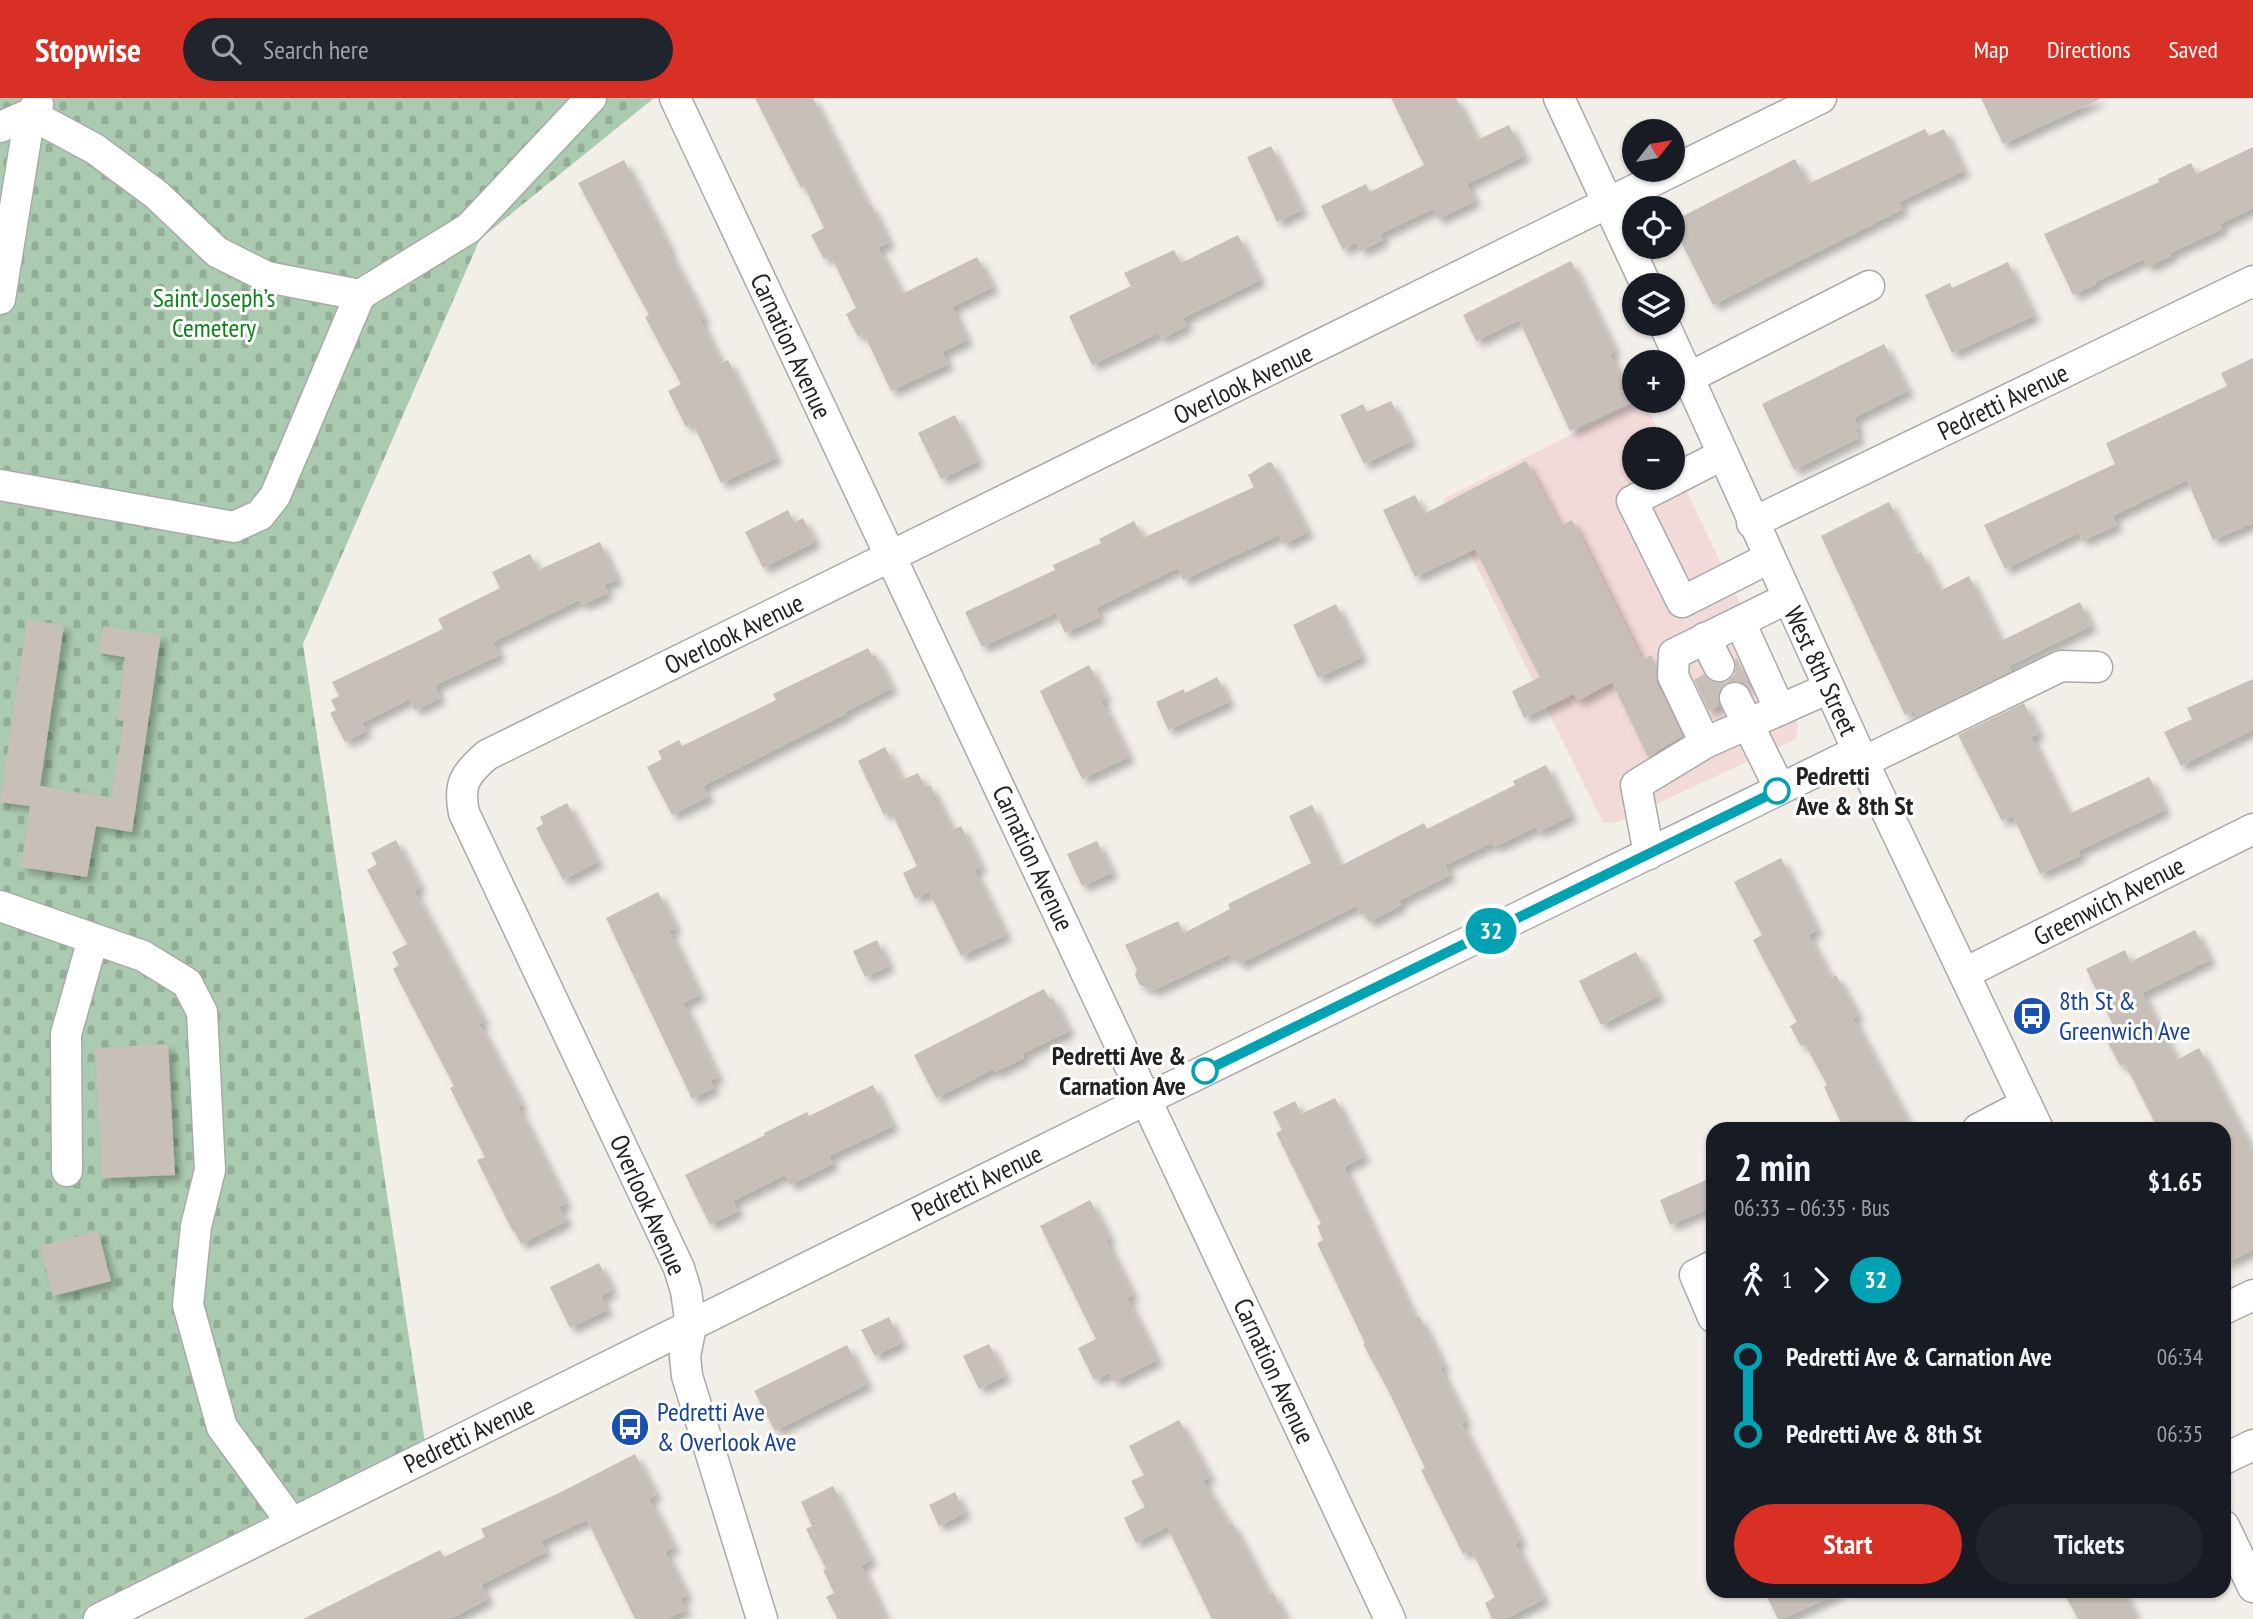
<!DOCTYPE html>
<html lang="en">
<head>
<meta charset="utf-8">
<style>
	:root { --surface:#171b24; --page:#20242c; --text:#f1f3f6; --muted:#9ea1a6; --accent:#d93025 }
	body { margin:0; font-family:"PT Sans Narrow",sans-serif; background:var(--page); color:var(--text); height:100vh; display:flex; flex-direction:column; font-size:26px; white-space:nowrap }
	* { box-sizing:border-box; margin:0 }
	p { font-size:23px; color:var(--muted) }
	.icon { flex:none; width:38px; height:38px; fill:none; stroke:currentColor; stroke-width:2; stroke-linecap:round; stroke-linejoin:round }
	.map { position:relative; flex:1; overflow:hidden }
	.side { position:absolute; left:1706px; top:1024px; width:525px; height:476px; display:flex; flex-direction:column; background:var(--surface); border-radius:21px; box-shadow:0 2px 5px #0004 }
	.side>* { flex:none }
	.badge { padding:0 14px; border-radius:23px; font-size:24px; line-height:46px }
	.needle { width:46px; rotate:59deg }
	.buttons { position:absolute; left:1622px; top:21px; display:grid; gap:14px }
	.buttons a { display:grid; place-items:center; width:63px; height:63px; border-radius:50%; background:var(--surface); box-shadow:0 2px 5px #0004; font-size:35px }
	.map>.badge { position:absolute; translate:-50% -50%; box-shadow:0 0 0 4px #fff }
	.legs { display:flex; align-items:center; gap:10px; height:77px; padding:0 28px; font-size:23px }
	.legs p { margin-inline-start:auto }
	.summary { display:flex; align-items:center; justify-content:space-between; height:119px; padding:0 28px }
	h1 { font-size:38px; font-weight:800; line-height:52px }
	.cta { display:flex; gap:14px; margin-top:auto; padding:14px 28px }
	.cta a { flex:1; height:80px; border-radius:42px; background:var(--accent); color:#fff; font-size:28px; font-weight:800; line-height:80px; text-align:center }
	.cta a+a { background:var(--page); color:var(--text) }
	ul { padding:0 28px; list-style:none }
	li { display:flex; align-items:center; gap:24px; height:77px; font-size:26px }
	li i { display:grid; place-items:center; width:10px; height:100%; margin:0 9px; background:currentColor }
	li i::after { content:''; width:18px; height:18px; margin:-9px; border:5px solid; border-radius:50%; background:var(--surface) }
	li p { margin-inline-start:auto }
	li:first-child i { background:linear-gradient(#0000 50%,currentColor 0) }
	li:last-child i { background:linear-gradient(currentColor 50%,#0000 0) }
	header { display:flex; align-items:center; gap:42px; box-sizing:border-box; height:98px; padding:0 35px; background:var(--accent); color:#fff }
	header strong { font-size:33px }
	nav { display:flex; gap:38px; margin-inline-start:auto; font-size:24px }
	.search { width:490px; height:63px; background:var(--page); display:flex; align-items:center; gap:18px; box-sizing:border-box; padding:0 24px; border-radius:38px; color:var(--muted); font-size:26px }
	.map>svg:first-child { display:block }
	.commercial { fill:#f2dad9 }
	.cemetery { fill:url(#cemetery-stones) }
	.building { fill:#c7bfb8; filter:url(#shadow) }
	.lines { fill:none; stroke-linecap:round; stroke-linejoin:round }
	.minor-casing { stroke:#a9a9a9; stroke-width:33 }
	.minor { stroke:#fff; stroke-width:30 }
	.line-1-casing { stroke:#fff; stroke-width:16 }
	.line-1 { stroke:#00a3b4; stroke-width:10 }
	.stop-1-dot { fill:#fff; stroke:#00a3b4; stroke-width:3.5 }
	.labels { text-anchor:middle; stroke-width:6; stroke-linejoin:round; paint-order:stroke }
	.park-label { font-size:26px; fill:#0c8416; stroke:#fff }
	.street-label { font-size:26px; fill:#222; stroke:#fff }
	.stop-label { font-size:26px; font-weight:bold; fill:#222; stroke:#fff; text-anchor:start }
	.transit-label { font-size:26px; fill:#164399; stroke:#fff; text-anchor:start }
</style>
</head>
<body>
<header>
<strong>Stopwise</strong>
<div class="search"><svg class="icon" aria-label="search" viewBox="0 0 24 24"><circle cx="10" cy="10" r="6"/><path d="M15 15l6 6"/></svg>Search here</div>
<nav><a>Map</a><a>Directions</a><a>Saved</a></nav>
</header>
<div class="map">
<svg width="2253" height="1521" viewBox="0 0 2253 1521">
	<defs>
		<pattern id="cemetery-stones" width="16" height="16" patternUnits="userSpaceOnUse" patternTransform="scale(1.75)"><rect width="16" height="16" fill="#aacbaf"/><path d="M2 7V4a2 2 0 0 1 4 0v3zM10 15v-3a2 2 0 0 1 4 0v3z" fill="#92ae96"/></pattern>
		<filter id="shadow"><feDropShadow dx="6" dy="6" stdDeviation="3.5" flood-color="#0004"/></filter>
	</defs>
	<rect width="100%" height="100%" fill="#f2efe9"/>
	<polygon class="commercial" points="1638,303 1646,306 1662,341 1634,341 1634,380 1673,380 1673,364 1798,628 1796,641 1618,724 1603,725 1443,401"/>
	<polygon class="cemetery" points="0,0 654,0 480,141 303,546 427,1358 99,1521 0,1521"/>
	<g class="building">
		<polygon points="755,0 813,0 868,108 871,107 889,144 878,150 902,196 977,159 993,189 952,209 967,242 942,254 948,266 891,293 864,236 858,239 846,216 856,210 831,158 824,161 811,137 824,130 804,88 801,90"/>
		<polygon points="1391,0 1456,0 1477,42 1509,27 1524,58 1467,86 1475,103 1438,121 1433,111 1380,136 1383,142 1360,153 1357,144 1343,152 1321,108 1366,86 1370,94 1424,67"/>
		<polygon points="1981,0 2102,0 2003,46"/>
		<polygon points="1925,31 1929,38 1944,31 1964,73 1899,104 1903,111 1713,207 1673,128 1673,123 1795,61 1808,86"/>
		<polygon points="1271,48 1302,112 1277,124 1247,59"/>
		<polygon points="2253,49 2253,110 2220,126 2222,131 2170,155 2171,158 2147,169 2144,161 2095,184 2096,186 2073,197 2044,136 2159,84 2158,81 2191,65 2196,76"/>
		<polygon points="624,62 670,151 668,152 704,220 700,222 721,265 728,262 776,360 721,385 693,325 686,329 668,293 681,286 645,219 649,217 578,85"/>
		<polygon points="1238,137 1260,182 1183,220 1187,228 1161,241 1159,235 1092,267 1069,218 1131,188 1124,175 1174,152 1181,165"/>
		<polygon points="1571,163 1615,253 1610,256 1632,304 1570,333 1519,222 1476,243 1463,217"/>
		<polygon points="2008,164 2034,218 1952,255 1925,197 1950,185 1952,190"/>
		<polygon points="1884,246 1908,293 1854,320 1858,330 1855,331 1859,340 1794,372 1762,306"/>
		<polygon points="2253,260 2253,425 2213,442 2187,382 2113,418 2117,427 2082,443 2079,435 2005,471 1984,427 2115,366 2106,345 2227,288 2221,275"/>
		<polygon points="1391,303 1411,343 1364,366 1340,317 1363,306 1367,314"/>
		<polygon points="955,317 978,363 941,381 918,335"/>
		<polygon points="1526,363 1560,428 1572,422 1642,562 1651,557 1656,567 1657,586 1682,638 1648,659 1612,584 1578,603 1574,596 1524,620 1512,593 1540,579 1475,451 1415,479 1383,412 1415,397 1424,416"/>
		<polygon points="1269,364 1272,365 1308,434 1284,446 1279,437 1183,482 1178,470 1096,510 1100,519 1065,535 1056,515 982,549 965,514 1055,472 1053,467 1101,445 1099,441 1134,423 1143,440 1254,389 1248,377"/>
		<polygon points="1889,404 1916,456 1921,454 1940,493 1969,478 2001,543 2080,504 2091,528 2009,568 2011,573 1917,619 1914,613 1905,617 1821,438"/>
		<polygon points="788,412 794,425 803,420 815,444 763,470 745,434"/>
		<polygon points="600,444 617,482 604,487 608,495 582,507 579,502 493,544 500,557 438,586 435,589 440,600 415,612 409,601 362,625 366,633 345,644 330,615 336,612 331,602 339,598 332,584 443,531 438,521 500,490 492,474 530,456 538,472"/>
		<polygon points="1336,506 1362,559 1318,580 1293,527"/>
		<polygon points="27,522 64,527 40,688 111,700 124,623 117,622 125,559 99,555 103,528 161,537 132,734 96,728 87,779 21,769 30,708 0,704"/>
		<polygon points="868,550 872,558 875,557 892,590 845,614 846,616 703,688 708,699 672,717 647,669 662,661 658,653 679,642 682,648 776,602 773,596"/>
		<polygon points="1737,560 1751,592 1737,583 1727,585 1720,591 1718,598 1719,608 1709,613 1694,582 1704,576 1710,583 1717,585 1726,584 1734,577 1736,570 1735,561"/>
		<polygon points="1089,567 1106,600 1101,602 1129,659 1082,681 1040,593"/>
		<polygon points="1217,579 1229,604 1168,632 1156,604 1184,591 1185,595"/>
		<polygon points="2253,581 2253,632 2181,668 2164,634 2192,621 2187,610"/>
		<polygon points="2024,605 2039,636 2031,639 2069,716 2149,679 2165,712 2078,753 2080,758 2040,776 2013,718 2002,723 1958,637"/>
		<polygon points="885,649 902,682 918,675 925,689 930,687 952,732 961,728 981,769 974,772 1006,837 961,858 929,794 915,801 903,775 917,768 891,713 884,717 858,663"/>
		<polygon points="1546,667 1571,718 1538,734 1536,729 1494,749 1492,745 1445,767 1450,777 1399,803 1401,807 1369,824 1364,815 1361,817 1356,808 1239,866 1236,859 1232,861 1230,856 1154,892 1140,887 1135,877 1137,872 1125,847 1178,823 1184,835 1230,811 1228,806 1311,765 1289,718 1312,707 1340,768 1424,725 1427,731 1515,687 1513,683"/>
		<polygon points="567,705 598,764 563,782 536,730 543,726 540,719"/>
		<polygon points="396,742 420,789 414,793 484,923 479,926 522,1007 518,1009 566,1105 559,1109 567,1123 521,1146 514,1133 513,1134 477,1062 485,1059 450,990 454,988 393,871 399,867 392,854 407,846 367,772 377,766 371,755"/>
		<polygon points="1097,743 1112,775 1082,788 1067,756"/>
		<polygon points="1781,760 1817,832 1808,837 1831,880 1836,877 1858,917 1853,920 1912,1031 1844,1031 1824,989 1827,987 1805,946 1801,948 1790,928 1797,924 1753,842 1762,837 1734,784"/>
		<polygon points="658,794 676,830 669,833 700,897 683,905 718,979 710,983 714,990 692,1001 606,820"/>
		<polygon points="2195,832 2210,862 2142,895 2177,962 2199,950 2253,1054 2253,1152 2224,1166 2224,1031 2158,1031 2125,966 2120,968 2102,933 2113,927 2086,871 2125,852 2130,864"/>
		<polygon points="877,842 889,868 865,879 853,853"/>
		<polygon points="1636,854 1659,898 1601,927 1579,883"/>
		<polygon points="1044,891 1050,902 1053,900 1069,933 1022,956 1024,960 995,974 993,971 936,1000 914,957"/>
		<polygon points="168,946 175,1077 102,1080 95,950"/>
		<polygon points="873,987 893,1028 829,1058 833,1066 790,1087 785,1077 733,1103 738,1113 710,1127 685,1077 765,1037 764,1035 807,1014 809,1018"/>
		<polygon points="1335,1000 1364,1059 1344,1069 1415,1220 1419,1218 1444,1268 1440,1270 1466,1323 1461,1325 1521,1443 1515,1446 1544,1501 1506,1521 1492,1521 1485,1505 1495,1499 1471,1452 1463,1456 1421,1372 1425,1370 1389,1294 1363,1246 1365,1245 1317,1145 1323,1142 1317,1128 1321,1126 1276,1035 1282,1032 1273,1014 1295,1003 1301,1016"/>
		<polygon points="1713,1079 1713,1109 1670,1127 1660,1102"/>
		<polygon points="1090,1102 1110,1141 1106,1143 1133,1197 1127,1200 1157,1262 1114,1284 1110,1275 1094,1282 1078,1250 1096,1241 1040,1128"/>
		<polygon points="98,1133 111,1183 53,1198 40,1148"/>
		<polygon points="599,1165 612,1192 601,1198 607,1212 570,1230 550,1189"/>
		<polygon points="889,1219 901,1245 875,1258 861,1232"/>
		<polygon points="989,1246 1005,1278 979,1291 963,1258"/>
		<polygon points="847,1247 867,1286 775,1333 754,1293"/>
		<polygon points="1179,1322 1210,1379 1203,1383 1229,1426 1232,1425 1269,1496 1273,1494 1286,1521 1212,1521 1167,1429 1136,1445 1124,1420 1145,1409 1131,1383 1144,1377 1129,1348"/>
		<polygon points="635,1356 656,1397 649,1401 674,1449 665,1454 687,1497 680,1501 686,1512 666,1521 635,1521 587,1422 541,1443 546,1454 481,1487 488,1501 450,1521 303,1521 440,1452 444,1459 485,1439 481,1431 561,1394"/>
		<polygon points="833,1388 871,1462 861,1468 886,1521 838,1521 826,1499 834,1495 823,1472 826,1471 806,1431 812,1428 801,1404"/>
		<polygon points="955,1394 965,1415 939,1428 929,1407"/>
		<polygon points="1764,1493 1843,1493 1783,1521 1778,1521"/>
		<polygon points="2063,1493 2123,1493 2137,1521 2078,1521"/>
	</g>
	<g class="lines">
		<g class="minor-casing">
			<g id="minor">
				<polyline points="675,0 1390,1521"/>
				<polyline points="1559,0 1646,187"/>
				<polyline points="0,29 30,16 95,51 157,97 217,154 267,179 360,197 469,130 591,0"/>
				<polyline points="0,201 30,16 38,6"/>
				<polyline points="1664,226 1858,653 2038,1031"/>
				<polyline points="1688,280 1869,188"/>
				<polyline points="1722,357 1632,403 1682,504 1769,460"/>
				<polyline points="0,387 234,429 260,417 275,398 360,197"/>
				<polyline points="1752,425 2253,183"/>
				<polyline points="1788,500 1674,556 1673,578 1705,645 1829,590"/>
				<polyline points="1740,524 1780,612"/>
				<polyline points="1705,540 1719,568"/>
				<polyline points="1735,600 1780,691"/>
				<polyline points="1863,664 2061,568 2097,569"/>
				<polyline points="1649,756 1636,687 1705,645"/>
				<polyline points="0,808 143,858 187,885 202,914 210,1072 196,1128 188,1207 222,1329 292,1425"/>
				<polyline points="1965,875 2253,731"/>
				<polyline points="1978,1031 2026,1006"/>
				<polyline points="67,1073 66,936 93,841"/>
				<polyline points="1713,1168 1695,1177 1713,1219"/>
				<polyline points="2224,1211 2253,1197"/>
				<polyline points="2224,1361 2253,1347"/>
				<polyline points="2224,1428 2253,1489"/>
				<polyline points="99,1521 1147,1001 1858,653"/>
				<path d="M 762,1521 L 687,1278 L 685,1258 L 691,1228 L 686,1193 L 679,1170 L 464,715 C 458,686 465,676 487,657 L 1821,0"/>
			</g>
		</g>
		<use href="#minor" class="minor"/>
	</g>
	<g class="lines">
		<g class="line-1-casing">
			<polyline id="line-1" points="1205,973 1777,693"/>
		</g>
		<use href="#line-1" class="line-1"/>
	</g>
	<defs>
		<g id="bus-disc" transform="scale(2.0125)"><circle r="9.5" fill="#1a4fb4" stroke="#fff"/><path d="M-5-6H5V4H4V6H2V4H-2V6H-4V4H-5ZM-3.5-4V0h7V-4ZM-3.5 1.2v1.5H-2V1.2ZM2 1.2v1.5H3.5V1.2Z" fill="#fff"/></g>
	</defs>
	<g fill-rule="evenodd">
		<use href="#bus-disc" x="2032" y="918"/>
		<use href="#bus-disc" x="630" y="1329"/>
	</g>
	<g class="stop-1-dot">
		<circle cx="1777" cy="693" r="12"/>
		<circle cx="1205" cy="973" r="12"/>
	</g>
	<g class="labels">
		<g class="park-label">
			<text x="214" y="209">Saint Joseph’s<tspan x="214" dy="30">Cemetery</tspan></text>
		</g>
		<g class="street-label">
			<text transform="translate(791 248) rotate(65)" y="9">Carnation Avenue</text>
			<text transform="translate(1243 286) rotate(-26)" y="9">Overlook Avenue</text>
			<text transform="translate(2003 304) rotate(-26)" y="9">Pedretti Avenue</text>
			<text transform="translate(734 536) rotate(-26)" y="9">Overlook Avenue</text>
			<text transform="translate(1821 573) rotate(65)" y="9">West 8th Street</text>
			<text transform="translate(1033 760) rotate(65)" y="9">Carnation Avenue</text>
			<text transform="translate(2109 803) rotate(-27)" y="9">Greenwich Avenue</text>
			<text transform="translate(977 1085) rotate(-26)" y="9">Pedretti Avenue</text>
			<text transform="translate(648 1107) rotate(66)" y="9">Overlook Avenue</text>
			<text transform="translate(1274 1273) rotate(65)" y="9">Carnation Avenue</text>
			<text transform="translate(469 1337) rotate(-26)" y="9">Pedretti Avenue</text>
		</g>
		<g class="stop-label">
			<text x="1796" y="687">Pedretti<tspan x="1796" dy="30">Ave &amp; 8th St</tspan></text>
			<text x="1186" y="967" text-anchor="end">Pedretti Ave &amp;<tspan x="1186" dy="30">Carnation Ave</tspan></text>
		</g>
		<g class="transit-label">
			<text x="2059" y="912">8th St &amp;<tspan x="2059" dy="30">Greenwich Ave</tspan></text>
			<text x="657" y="1323">Pedretti Ave<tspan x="657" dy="30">&amp; Overlook Ave</tspan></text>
		</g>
	</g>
</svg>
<div class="buttons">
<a><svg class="needle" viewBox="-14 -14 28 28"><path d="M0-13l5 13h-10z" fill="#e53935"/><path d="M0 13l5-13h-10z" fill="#9ea1a6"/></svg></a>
<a><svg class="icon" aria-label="locate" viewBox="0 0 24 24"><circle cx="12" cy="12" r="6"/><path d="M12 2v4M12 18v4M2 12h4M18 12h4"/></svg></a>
<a><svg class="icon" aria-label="layers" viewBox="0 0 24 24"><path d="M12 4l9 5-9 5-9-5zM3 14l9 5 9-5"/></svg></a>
<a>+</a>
<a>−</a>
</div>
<b class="badge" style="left:1491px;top:833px;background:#00a3b4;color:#fff">32</b>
<section class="side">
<div class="summary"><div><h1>2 min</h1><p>06:33 – 06:35 · Bus</p></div><b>$1.65</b></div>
<div class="legs"><svg class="icon" aria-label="walk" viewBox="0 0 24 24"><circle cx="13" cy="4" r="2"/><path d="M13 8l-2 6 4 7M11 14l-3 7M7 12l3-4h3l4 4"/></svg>1<svg class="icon" aria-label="forward" viewBox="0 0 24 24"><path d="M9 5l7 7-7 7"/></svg><b class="badge" style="background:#00a3b4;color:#fff">32</b></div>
<ul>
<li><i style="color:#00a3b4"></i><b>Pedretti Ave &amp; Carnation Ave</b><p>06:34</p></li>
<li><i style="color:#00a3b4"></i><b>Pedretti Ave &amp; 8th St</b><p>06:35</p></li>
</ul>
<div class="cta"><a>Start</a><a>Tickets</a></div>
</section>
</div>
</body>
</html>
